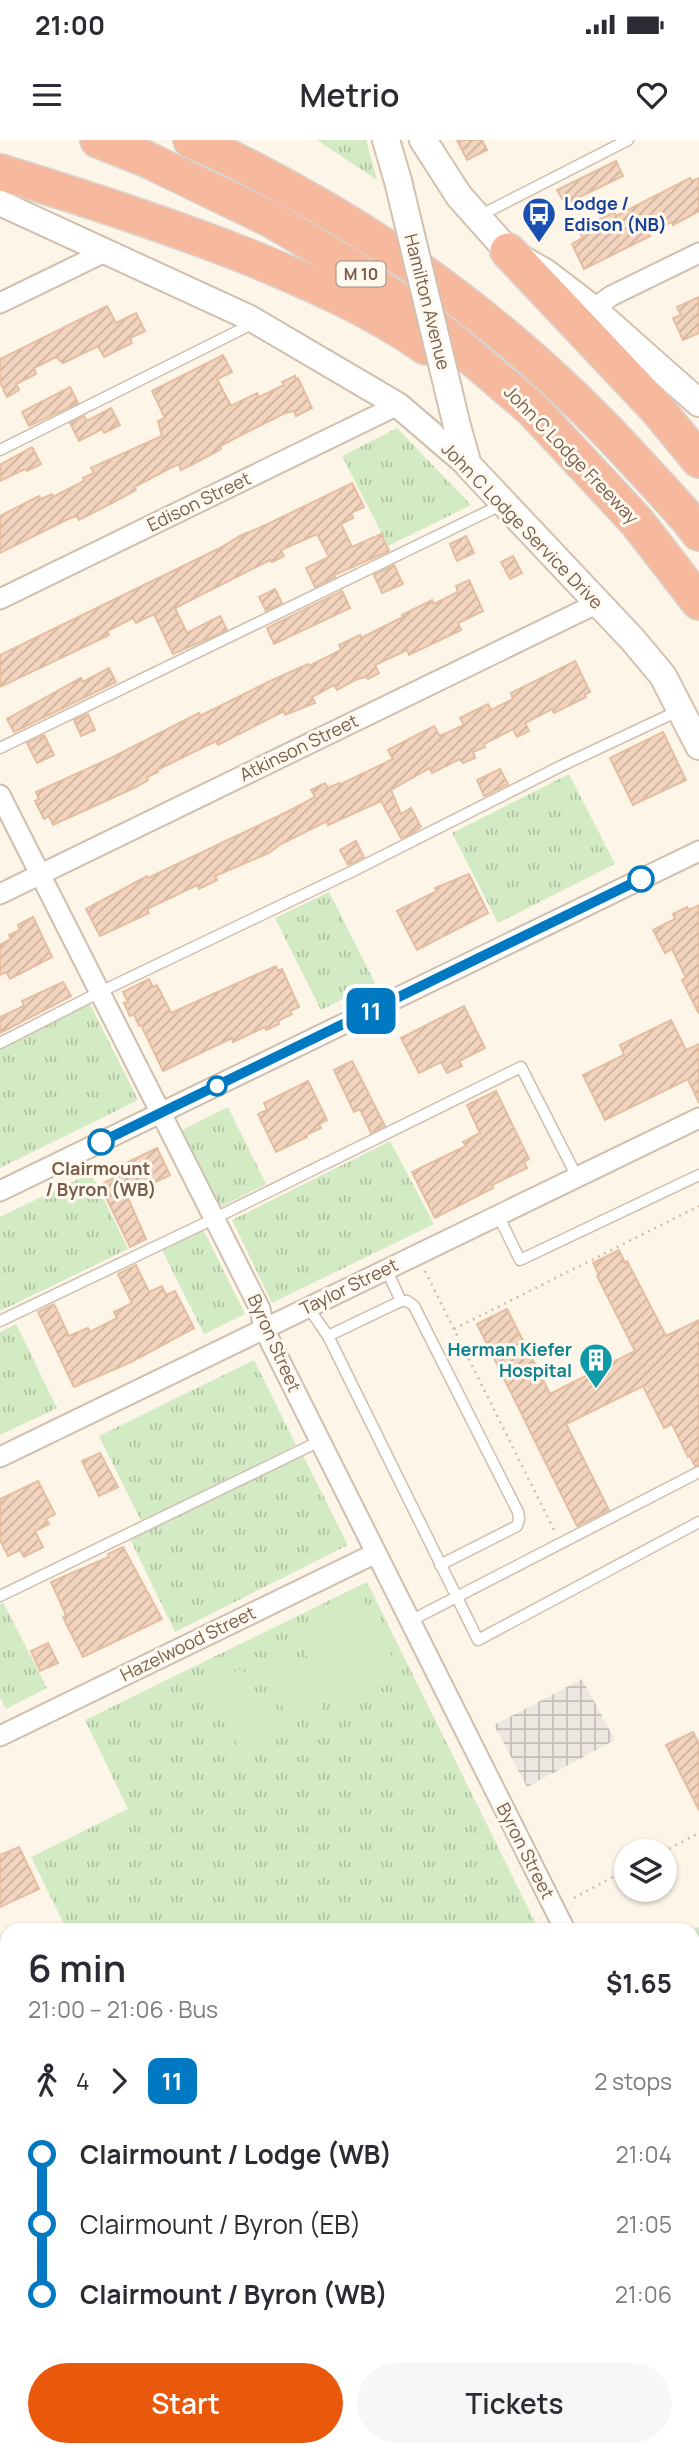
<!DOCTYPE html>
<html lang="en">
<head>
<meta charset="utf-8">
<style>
	:root { --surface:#fff; --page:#f7f7f7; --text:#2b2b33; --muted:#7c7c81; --accent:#ea580c }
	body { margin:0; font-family:Manrope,sans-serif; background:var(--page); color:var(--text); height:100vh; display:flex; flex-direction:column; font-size:26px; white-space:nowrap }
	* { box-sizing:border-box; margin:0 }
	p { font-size:23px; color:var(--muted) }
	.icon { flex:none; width:38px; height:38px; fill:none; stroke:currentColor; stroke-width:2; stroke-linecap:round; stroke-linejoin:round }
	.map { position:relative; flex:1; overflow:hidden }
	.sheet { position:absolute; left:0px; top:1783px; width:700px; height:534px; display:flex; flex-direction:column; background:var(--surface); border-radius:21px 21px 0 0; box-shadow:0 2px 5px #0004 }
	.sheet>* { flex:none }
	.badge { padding:0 14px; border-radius:10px; font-size:24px; line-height:46px }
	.tools { position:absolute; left:614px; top:1699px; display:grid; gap:14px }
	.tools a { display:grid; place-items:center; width:63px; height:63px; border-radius:50%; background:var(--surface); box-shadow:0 2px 5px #0004; font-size:35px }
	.map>.badge { position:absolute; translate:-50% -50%; box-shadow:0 0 0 4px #fff }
	.legs { display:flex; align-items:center; gap:10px; height:77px; padding:0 28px; font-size:23px }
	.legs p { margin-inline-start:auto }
	.headline { display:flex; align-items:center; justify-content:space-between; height:119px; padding:0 28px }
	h1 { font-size:38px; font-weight:600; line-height:52px }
	.button { display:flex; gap:14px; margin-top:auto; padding:14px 28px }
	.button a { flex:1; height:80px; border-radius:42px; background:var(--accent); color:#fff; font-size:28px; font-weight:600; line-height:80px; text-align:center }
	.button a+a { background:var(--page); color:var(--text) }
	ul { padding:0 28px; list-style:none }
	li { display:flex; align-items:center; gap:24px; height:70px; font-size:26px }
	li i { display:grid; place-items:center; width:10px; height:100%; margin:0 9px; background:currentColor }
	li i::after { content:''; width:18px; height:18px; margin:-9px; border:5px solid; border-radius:50%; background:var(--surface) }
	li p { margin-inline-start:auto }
	li:first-child i { background:linear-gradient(#0000 50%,currentColor 0) }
	li:last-child i { background:linear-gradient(currentColor 50%,#0000 0) }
	.status { display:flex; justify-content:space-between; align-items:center; height:49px; padding:0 35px; background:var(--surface); direction:ltr }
	.status svg { height:19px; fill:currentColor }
	header { display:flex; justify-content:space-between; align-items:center; height:91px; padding:0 28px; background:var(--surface); font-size:32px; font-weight:600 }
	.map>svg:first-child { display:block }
	.industrial { fill:url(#industrial-grid) }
	.grass { fill:url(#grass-tufts) }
	.park { fill:#d3ebc5 }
	.building { fill:url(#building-hatch); stroke:#e5bd9f; stroke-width:2 }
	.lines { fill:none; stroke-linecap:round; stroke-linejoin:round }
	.service-casing { stroke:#cfbead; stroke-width:13 }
	.minor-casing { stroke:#cfbead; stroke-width:23 }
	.tertiary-casing { stroke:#cfbead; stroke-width:28 }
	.secondary-casing { stroke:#d5c0ad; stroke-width:30 }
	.motorway-casing { stroke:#d9d2cd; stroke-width:38 }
	.path { stroke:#d8b9a2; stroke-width:2.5; stroke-dasharray:2 5; stroke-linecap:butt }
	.service { stroke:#fff; stroke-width:10 }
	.minor { stroke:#fff; stroke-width:19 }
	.tertiary { stroke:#fff; stroke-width:24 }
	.secondary { stroke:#fff; stroke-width:26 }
	.motorway { stroke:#f7b99e; stroke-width:35 }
	.secondary-bridge-casing { stroke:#d5c0ad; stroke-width:30; stroke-linecap:butt }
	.secondary-bridge { stroke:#fff; stroke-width:26 }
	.line-1-casing { stroke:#fff; stroke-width:16 }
	.line-1 { stroke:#0079c2; stroke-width:10 }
	.stop-1-dot { fill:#fff; stroke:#0079c2; stroke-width:3.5 }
	.labels { text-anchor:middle; stroke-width:6; stroke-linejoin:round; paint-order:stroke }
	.shield { fill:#fff9ef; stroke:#a08c7c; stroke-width:2 }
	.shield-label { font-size:16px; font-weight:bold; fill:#785d4b }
	.transit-label { font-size:18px; font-weight:bold; fill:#164399; stroke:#fff9ef; text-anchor:start }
	.street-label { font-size:18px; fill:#785d4b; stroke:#fff9ef }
	.stop-label { font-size:18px; font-weight:bold; fill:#785d4b; stroke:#fff9ef }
	.culture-label { font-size:18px; font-weight:bold; fill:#0d838f; stroke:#fff9ef; text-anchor:end }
</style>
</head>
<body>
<div class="status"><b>21:00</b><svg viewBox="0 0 49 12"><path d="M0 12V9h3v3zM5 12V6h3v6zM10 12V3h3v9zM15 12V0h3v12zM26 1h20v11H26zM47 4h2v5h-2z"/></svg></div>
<header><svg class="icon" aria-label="menu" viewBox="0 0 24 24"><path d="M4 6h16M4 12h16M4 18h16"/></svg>Metrio<svg class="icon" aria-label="heart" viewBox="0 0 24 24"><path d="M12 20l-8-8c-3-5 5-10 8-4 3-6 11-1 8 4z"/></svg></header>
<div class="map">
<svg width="699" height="2316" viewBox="0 0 699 2316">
	<defs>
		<pattern id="industrial-grid" width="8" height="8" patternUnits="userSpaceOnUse" patternTransform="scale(1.75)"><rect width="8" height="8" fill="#ede7e1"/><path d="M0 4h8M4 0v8" fill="none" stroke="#c5beb8"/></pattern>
		<pattern id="grass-tufts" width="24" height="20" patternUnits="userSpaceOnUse" patternTransform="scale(1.75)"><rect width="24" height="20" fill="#d3ebc5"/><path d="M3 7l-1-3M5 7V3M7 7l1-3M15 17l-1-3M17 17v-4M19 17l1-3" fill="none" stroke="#b0c2a2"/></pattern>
		<pattern id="building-hatch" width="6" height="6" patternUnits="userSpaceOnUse" patternTransform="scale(1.75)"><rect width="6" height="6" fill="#f3d5bf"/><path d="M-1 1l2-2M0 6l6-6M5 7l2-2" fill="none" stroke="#cab09d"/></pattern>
	</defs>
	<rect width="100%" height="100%" fill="#fdf5e8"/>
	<polygon class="industrial" points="582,1539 615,1600 527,1647 494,1585"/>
	<g class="grass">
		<polygon points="317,0 366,0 377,40"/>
		<polygon points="397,288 471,365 388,406 342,316"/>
		<polygon points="569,634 615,724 498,783 452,693"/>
		<polygon points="329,752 375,843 321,870 275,778"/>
		<polygon points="90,864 138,960 0,1028 0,909"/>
		<polygon points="228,967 266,1044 221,1067 182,990"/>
		<polygon points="390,1001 434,1084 272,1163 232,1080"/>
		<polygon points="91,1033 128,1109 0,1171 0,1077"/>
		<polygon points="202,1087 245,1174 204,1194 161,1108"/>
		<polygon points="16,1184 57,1268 0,1295 0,1192"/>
		<polygon points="254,1220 296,1305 141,1381 99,1296"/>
		<polygon points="302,1313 348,1405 175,1492 129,1397"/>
		<polygon points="367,1442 539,1790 67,1790 31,1717 128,1669 85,1580"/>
		<polygon points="3,1462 47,1548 6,1569 0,1558 0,1464"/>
		<polygon points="699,1787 699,1998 693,1986 692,1790"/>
		<polygon points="699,2110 699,2195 693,2198 693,2113"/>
	</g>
	<g class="park">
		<polygon points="363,1458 402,1537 334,1571 295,1491"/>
		<polygon points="292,1506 323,1568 291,1584 260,1522"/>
		<polygon points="242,1528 273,1593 239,1609 208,1544"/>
	</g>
	<g class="building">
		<polygon points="457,0 482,0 487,10 467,20"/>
		<polygon points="616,21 623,36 565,64 557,50"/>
		<polygon points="690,38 692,41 699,38 699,71 673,85 672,82 648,93 650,96 584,129 572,104 583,98 580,93 599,84 598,80 614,72 616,76"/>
		<polygon points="699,157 699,193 683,200 673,178 681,175 677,167"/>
		<polygon points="107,166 116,183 136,173 145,191 130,198 132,203 104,217 98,206 63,223 56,217 34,228 36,234 16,244 19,250 7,257 0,242 0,219"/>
		<polygon points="223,215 232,232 217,239 231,266 257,253 259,257 284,245 282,242 295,236 296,239 298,238 312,268 296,276 294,271 285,273 220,306 221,309 195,323 181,330 179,325 176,325 134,347 136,350 110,364 79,380 77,376 68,379 0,413 0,376 39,356 41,359 52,354 53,357 84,341 83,338 94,333 91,328 162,296 158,281 165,278 152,251"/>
		<polygon points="70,247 78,263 29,286 22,272"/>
		<polygon points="111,268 120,285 104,293 102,289 79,301 70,283 84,276 87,281"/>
		<polygon points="32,307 41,324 27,331 25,329 0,341 0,325"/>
		<polygon points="352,343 364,367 351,373 353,378 341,384 352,407 381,394 389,411 334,435 335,437 315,447 306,428 329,417 317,394 281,410 284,416 272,422 270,420 175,468 187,493 220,476 227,490 212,497 173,514 154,474 136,483 133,478 107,491 109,495 0,547 0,515 220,408 240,396 268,384"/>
		<polygon points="466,396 474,413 457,421 450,404"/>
		<polygon points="513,416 522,433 510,439 501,422"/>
		<polygon points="394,425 403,444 382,453 374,435"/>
		<polygon points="469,440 483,471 458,483 461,490 409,515 407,510 375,525 379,533 368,539 367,537 357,539 337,550 334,545 312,557 315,563 285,575 284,571 218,605 216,601 157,630 158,632 147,637 148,640 136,647 53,685 49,676 44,679 35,661 39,659 36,652 109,619 199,573 200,576 268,542 308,524 309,526 341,510 339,505 360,495 361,498 403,477 402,475 432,460 434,464 458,452 456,446"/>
		<polygon points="275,449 282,463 266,471 259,457"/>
		<polygon points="342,451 350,468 274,504 267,488"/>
		<polygon points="575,521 590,552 585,554 586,557 554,573 552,569 525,583 529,591 517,597 513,589 484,604 485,607 473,612 475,618 463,623 460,619 432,633 430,628 391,650 401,674 411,668 421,687 411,694 401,698 381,661 328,685 327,681 281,704 269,713 215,736 217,740 199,749 197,745 147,769 149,773 100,796 86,769 147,736 148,738 287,672 315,657 311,650 325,643 328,648 339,643 339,645 393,619 388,610 434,586 440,596 464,585 460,578 488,564 491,570 513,559 511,553"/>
		<polygon points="109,528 116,542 14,592 7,579 81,538 83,542"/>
		<polygon points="88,574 95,590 81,596 74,580"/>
		<polygon points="663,592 686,640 633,665 610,618"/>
		<polygon points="44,595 54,615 37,623 27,603"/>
		<polygon points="500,629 508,644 484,656 477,640"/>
		<polygon points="356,701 364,717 348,725 340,710"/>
		<polygon points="469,734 488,773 417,810 397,771 437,751 435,748"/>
		<polygon points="699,765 699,874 682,840 686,838 672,809 665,813 653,790 675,779 673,774 687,767 689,770"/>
		<polygon points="33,777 52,817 10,839 6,832 0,835 0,805 11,799 9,795 20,790 18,785"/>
		<polygon points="276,826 278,831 282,829 299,867 290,871 292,874 278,881 279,884 266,890 265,887 233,902 232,898 163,931 141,885 139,886 134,874 130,876 124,863 128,862 123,852 149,839 153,847 157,845 171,873"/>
		<polygon points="63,842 71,856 0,893 0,877 24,866 22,861"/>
		<polygon points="464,866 485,908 459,921 462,926 447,933 441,922 419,933 401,898"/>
		<polygon points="671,880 686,910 699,904 699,963 688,939 605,980 583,935 624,915 620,905"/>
		<polygon points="352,921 385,986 371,993 360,969 354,972 334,930"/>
		<polygon points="308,941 327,980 319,984 321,988 306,995 307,997 276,1012 258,974 267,970 264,963"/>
		<polygon points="496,951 529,1019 524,1022 527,1028 492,1045 493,1048 435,1078 412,1032 466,1006 463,1002 480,993 467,965"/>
		<polygon points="157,1008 170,1035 127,1056 146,1099 130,1107 100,1045 126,1032 122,1025"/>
		<polygon points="619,1110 625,1123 627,1121 666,1196 699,1180 699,1325 695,1326 690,1316 688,1317 672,1284 664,1288 643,1246 566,1284 609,1370 577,1386 477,1184 507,1169 550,1254 635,1211 597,1136 599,1135 593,1123"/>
		<polygon points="136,1125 149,1152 162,1146 166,1155 175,1151 194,1188 131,1222 74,1247 38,1172 54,1164 69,1196 88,1188 90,1192 117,1178 114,1172 132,1163 118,1134"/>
		<polygon points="100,1313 118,1347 99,1356 82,1321"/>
		<polygon points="38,1341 55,1374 46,1379 49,1384 35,1391 43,1407 24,1417 20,1410 8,1416 0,1400 0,1359"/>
		<polygon points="123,1407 162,1479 83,1517 63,1477 66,1475 51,1442 109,1417 108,1414"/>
		<polygon points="48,1503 58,1523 40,1531 31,1511"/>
		<polygon points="693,1592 699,1604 699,1670 666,1605"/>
		<polygon points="19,1707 39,1749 0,1767 0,1715"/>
	</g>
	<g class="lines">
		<g class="service-casing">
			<g id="service">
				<polyline points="479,76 628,0"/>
				<polyline points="0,310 244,188 249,179"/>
				<polyline points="0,608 503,364"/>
				<polyline points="0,903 100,852 353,731 561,626 678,571"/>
				<polyline points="498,1075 520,1120 699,1035"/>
				<polyline points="386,1129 401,1161"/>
				<polyline points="308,1167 328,1196 478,1500 699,1382"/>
				<polyline points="0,1181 203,1084 521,927 577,1037"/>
				<polyline points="328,1196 401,1161 407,1161 414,1166 518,1372 519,1379 517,1386 440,1425"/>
				<polyline points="0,1456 320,1301"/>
				<polyline points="410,1481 699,1332"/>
				<polyline points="693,2109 699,2106"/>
				<polyline points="0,2235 7,2231"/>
				<polyline points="268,2316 280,2310"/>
			</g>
		</g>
		<g class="minor-casing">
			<g id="minor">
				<polyline points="0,163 105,112"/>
				<polyline points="593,169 611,156 699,113"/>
				<polyline points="0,459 398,265"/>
				<polyline points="0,655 260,1169 264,1189 565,1790"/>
				<polyline points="0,754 598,463"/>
				<polyline points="0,1051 699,711"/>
				<polyline points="0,1317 699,978"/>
				<polyline points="0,1596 376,1413"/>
				<polyline points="693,2046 699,2057"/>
				<polyline points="0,2122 7,2118"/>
				<polyline points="0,2155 7,2169"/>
				<polyline points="693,2217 699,2214"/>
				<polyline points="77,2310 80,2316"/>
				<polyline points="429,2310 432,2316"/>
				<polyline points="49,2316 61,2310"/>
				<polyline points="493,2316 505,2310"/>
			</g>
		</g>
		<g class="tertiary-casing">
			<polyline id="tertiary" points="0,63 250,178 398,265 468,325"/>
		</g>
		<g class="secondary-casing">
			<g id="secondary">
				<polyline points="386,0 398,41"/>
				<polyline points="423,0 459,56 508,111 546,133 593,169 699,263"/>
				<polyline points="457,286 468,325 633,500 663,536 699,606"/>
			</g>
		</g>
		<g class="motorway-casing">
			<g id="motorway">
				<polyline points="98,0 146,19 272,80 349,126 449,198 532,269 637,382 699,462"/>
				<path d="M 191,0 C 225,14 258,32 291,50 C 421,121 539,215 639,325 C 659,347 681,369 699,393"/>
				<path d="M 0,32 C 88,59 175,87 261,122 C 318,146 375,171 426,207"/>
				<polyline points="508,111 658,270 699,320"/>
			</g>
		</g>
		<g class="path">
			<polyline points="425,1131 555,1392"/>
			<polyline points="454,1189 699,1066"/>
			<polyline points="663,1712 699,1693"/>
			<polyline points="574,1758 626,1730"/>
		</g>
		<use href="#service" class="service"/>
		<use href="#minor" class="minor"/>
		<use href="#tertiary" class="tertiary"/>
		<use href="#secondary" class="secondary"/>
		<use href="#motorway" class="motorway"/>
		<g class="secondary-bridge-casing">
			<polyline id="secondary-bridge" points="398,41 457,286"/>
		</g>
		<use href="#secondary-bridge" class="secondary-bridge"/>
	</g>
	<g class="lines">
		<g class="line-1-casing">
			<polyline id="line-1" points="101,1002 641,739"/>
		</g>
		<use href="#line-1" class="line-1"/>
	</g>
	<defs>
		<g id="bus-pin" transform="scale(1.75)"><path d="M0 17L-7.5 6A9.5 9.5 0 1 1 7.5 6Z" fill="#1a4fb4" stroke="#fff9ef"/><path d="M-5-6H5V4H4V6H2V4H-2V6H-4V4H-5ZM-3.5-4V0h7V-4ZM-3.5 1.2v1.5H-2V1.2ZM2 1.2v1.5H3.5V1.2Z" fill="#fff"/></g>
		<g id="building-pin" transform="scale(1.75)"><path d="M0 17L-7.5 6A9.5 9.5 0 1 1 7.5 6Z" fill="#0f9aa8" stroke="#fff9ef"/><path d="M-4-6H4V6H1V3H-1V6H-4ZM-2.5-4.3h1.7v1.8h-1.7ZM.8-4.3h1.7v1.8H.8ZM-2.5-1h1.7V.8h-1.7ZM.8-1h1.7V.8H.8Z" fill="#fff"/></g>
	</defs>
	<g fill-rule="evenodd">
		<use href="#bus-pin" x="539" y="74"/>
		<use href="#building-pin" x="596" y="1220"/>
	</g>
	<g class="stop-1-dot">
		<circle cx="641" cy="739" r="12"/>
		<circle cx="217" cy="946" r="9"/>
		<circle cx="101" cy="1002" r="12"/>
	</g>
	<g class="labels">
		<rect class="shield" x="336.5" y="121.5" width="49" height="25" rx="5"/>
		<g class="shield-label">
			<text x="361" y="140">M 10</text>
		</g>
		<g class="transit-label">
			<text x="564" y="70">Lodge /<tspan x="564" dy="21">Edison (NB)</tspan></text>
		</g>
		<g class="street-label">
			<text transform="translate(427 162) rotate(76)" y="6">Hamilton Avenue</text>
			<text transform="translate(571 315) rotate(46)" y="6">John C Lodge Freeway</text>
			<text transform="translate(199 362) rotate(-26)" y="6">Edison Street</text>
			<text transform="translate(522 386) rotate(46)" y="6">John C Lodge Service Drive</text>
			<text transform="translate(299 608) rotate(-26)" y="6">Atkinson Street</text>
			<text transform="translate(349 1147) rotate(-26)" y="6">Taylor Street</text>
			<text transform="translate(274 1203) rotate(66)" y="6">Byron Street</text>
			<text transform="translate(188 1504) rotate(-26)" y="6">Hazelwood Street</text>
			<text transform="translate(525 1711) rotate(63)" y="6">Byron Street</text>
		</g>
		<g class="stop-label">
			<text x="101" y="1035">Clairmount<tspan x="101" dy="21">/ Byron (WB)</tspan></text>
		</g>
		<g class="culture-label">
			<text x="572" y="1216">Herman Kiefer<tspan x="572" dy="21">Hospital</tspan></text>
		</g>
	</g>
</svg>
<div class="tools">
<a><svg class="icon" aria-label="layers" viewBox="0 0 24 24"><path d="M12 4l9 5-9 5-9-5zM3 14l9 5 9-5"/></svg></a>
</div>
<b class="badge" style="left:371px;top:871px;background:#0079c2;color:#fff">11</b>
<section class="sheet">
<div class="headline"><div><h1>6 min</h1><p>21:00 – 21:06 · Bus</p></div><b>$1.65</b></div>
<div class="legs"><svg class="icon" aria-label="walk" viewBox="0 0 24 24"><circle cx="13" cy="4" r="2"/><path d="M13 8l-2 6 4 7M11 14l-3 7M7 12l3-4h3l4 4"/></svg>4<svg class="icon" aria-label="forward" viewBox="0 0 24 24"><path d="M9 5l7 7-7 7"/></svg><b class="badge" style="background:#0079c2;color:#fff">11</b><p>2 stops</p></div>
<ul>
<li><i style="color:#0079c2"></i><b>Clairmount / Lodge (WB)</b><p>21:04</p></li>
<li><i style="color:#0079c2"></i><span>Clairmount / Byron (EB)</span><p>21:05</p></li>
<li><i style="color:#0079c2"></i><b>Clairmount / Byron (WB)</b><p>21:06</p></li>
</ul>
<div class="button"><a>Start</a><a>Tickets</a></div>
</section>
</div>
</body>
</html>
